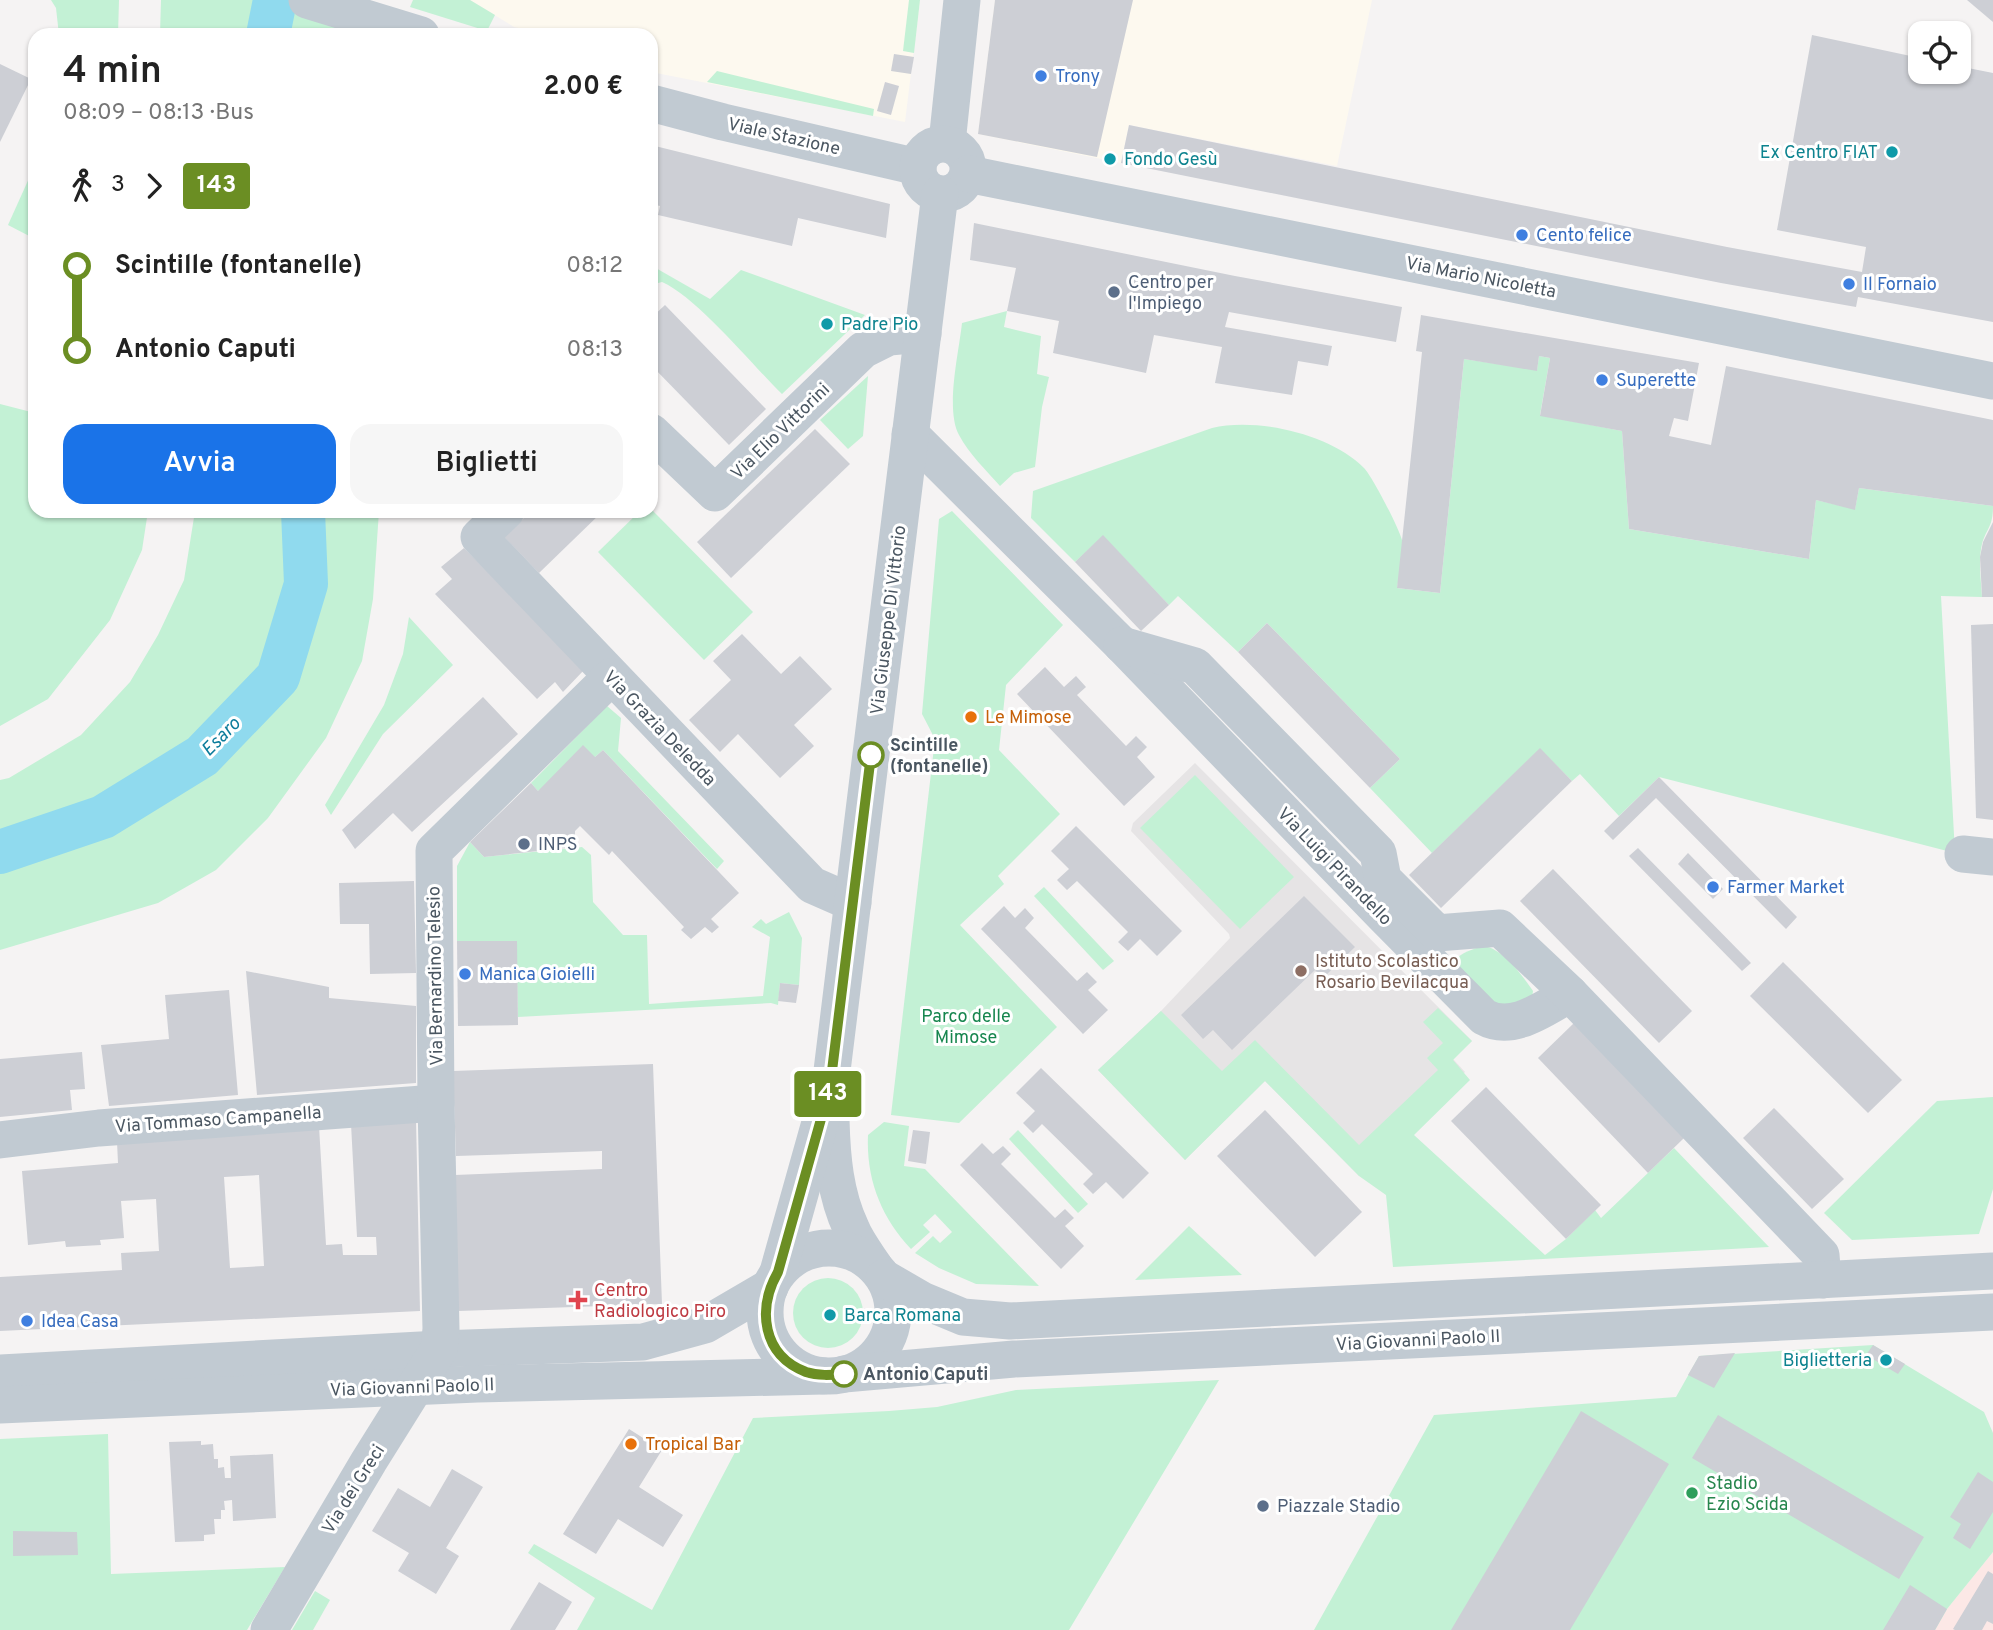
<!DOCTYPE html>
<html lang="it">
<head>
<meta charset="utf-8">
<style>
	:root { --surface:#fff; --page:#f6f6f6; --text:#222; --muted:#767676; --accent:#1a73e8 }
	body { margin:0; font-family:Overpass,sans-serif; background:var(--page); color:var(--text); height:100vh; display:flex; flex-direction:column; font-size:26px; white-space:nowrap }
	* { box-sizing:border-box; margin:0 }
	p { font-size:23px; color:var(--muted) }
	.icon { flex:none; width:38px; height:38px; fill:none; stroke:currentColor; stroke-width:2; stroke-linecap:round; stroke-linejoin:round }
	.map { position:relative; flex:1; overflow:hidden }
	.drawer { position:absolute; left:28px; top:28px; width:630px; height:490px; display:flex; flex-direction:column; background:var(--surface); border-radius:21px; box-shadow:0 2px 5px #0004 }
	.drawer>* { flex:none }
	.badge { padding:0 14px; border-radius:5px; font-size:24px; line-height:46px }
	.controls { position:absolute; left:1908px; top:21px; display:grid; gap:14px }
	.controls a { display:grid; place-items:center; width:63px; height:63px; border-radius:14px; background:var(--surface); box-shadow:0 2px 5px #0004; font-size:35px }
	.map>.badge { position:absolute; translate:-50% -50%; box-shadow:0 0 0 4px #fff }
	.legs { display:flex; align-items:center; gap:10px; height:77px; padding:0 35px; font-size:23px }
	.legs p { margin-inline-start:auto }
	.overview { display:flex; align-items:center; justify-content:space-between; height:119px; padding:0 35px }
	h1 { font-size:38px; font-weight:600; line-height:52px }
	.button { display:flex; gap:14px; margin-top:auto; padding:14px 35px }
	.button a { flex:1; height:80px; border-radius:21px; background:var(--accent); color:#fff; font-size:28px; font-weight:600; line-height:80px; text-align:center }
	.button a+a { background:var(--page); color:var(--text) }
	ul { padding:0 35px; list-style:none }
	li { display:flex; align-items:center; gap:24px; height:84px; font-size:26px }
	li i { display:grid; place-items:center; width:10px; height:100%; margin:0 9px; background:currentColor }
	li i::after { content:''; width:18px; height:18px; margin:-9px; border:5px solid; border-radius:50%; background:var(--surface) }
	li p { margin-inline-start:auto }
	li:first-child i { background:linear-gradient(#0000 50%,currentColor 0) }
	li:last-child i { background:linear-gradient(currentColor 50%,#0000 0) }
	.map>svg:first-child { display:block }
	.commercial { fill:#fdf9ef }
	.education { fill:#e6e4e5 }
	.medical { fill:#fce8e6 }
	.green { fill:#c3f1d5 }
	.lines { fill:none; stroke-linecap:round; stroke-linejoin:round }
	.river { stroke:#90daee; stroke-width:44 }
	.building { fill:#cdcfd5; fill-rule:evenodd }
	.minor { stroke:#c1cad2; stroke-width:37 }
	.line-1-casing { stroke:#fff; stroke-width:16 }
	.line-1 { stroke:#6b8e23; stroke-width:10 }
	.shop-dot { fill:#3f7fe0; stroke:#fff; stroke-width:2.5 }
	.culture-dot { fill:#0f9aa8; stroke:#fff; stroke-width:2.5 }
	.service-dot { fill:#5c6f8a; stroke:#fff; stroke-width:2.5 }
	.food-dot { fill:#e8710a; stroke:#fff; stroke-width:2.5 }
	.stop-1-dot { fill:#fff; stroke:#6b8e23; stroke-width:3.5 }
	.education-dot { fill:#8d6e63; stroke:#fff; stroke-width:2.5 }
	.health-dot { fill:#e0444e; stroke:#fff; stroke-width:2.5 }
	.leisure-dot { fill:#2e9e5b; stroke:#fff; stroke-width:2.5 }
	.labels { text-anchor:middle; stroke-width:6; stroke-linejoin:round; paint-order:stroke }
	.shop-label { font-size:18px; fill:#366cbe; stroke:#fff; text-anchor:start }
	.street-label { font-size:18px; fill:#4a5661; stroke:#fff }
	.culture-label { font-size:18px; fill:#0d838f; stroke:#fff; text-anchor:start }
	.service-label { font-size:18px; fill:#4e5e75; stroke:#fff; text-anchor:start }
	.food-label { font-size:18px; fill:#c56008; stroke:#fff; text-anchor:start }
	.stop-label { font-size:18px; font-weight:bold; fill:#4a5661; stroke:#fff; text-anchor:start }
	.education-label { font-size:18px; fill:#785e54; stroke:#fff; text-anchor:start }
	.park-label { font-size:18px; fill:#17864f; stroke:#fff }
	.health-label { font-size:18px; fill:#be3a42; stroke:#fff; text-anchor:start }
	.leisure-label { font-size:18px; fill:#27864d; stroke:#fff; text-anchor:start }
	.water-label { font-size:19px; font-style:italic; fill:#0c7c9b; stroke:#fff }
</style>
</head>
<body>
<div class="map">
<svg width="1993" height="1630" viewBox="0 0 1993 1630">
	<rect width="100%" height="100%" fill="#f5f3f3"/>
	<g class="commercial">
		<polygon points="470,0 920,0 905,122 651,72 651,35 551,35 514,27"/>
		<polygon points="995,0 1372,0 1337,166 1129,125 1121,163 978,134"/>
	</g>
	<polygon class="education" points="1195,763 1472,1041 1453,1059 1465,1072 1359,1176 1265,1081 1185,1160 1098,1070 1161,1011 1230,938 1229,934 1131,831 1133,823"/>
	<polygon class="medical" points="1993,1552 1993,1630 1935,1630 1947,1609"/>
	<g class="green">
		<polygon points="51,0 119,0 118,35 59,35 56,8"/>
		<polygon points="161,0 358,0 348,35 160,35"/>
		<polygon points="413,0 470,0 495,15 487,31 410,7"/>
		<polygon points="909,0 920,0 914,53 903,51"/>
		<polygon points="717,71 874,109 873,116 707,82"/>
		<polygon points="35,165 35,239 8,225"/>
		<path d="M 654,267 L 710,299 L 741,270 L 865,315 L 782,394 C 752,365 698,298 662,282 L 651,285 L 651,272 Z"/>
		<path d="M 1007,311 L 1004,327 L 1041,336 L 1037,374 L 1049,377 L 1042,407 L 1035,467 L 1014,473 L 1000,486 C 986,470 969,454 959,435 C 945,409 959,352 962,323 Z"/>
		<path d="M 1539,356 L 1550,358 L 1540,415 L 1622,431 L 1629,529 L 1809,559 L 1816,500 L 1855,509 L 1859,488 L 1993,506 C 1993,527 1987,527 1982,544 C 1978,561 1981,580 1982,597 L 1941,596 L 1955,853 L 1659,777 L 1619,816 L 1580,774 L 1572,781 L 1540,749 L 1432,853 L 1370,788 L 1400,759 L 1267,623 L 1238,652 L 1178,596 L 1169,605 L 1103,536 L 1075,562 L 1031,518 L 1033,491 L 1212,428 C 1256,417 1331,434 1364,468 C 1372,476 1399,528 1402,540 C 1405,550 1399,576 1397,588 L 1440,593 L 1464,359 L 1537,370 Z"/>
		<polygon points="868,376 863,436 848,449 820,420"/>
		<polygon points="0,404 35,413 35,511 148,511 142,550 110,620 48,699 0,726"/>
		<polygon points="651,509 753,612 704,660 598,552 640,511"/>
		<polygon points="195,511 379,511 373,599 362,661 326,738 268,818 216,870 158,903 0,950 0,780 9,778 81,735 130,682 158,635 184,580"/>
		<polygon points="952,511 1063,625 1006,685 999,750 1060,814 998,876 1004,884 960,925 1057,1027 959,1123 891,1115 935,739 922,714 939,519"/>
		<polygon points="409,617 453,665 383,734 331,815 325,805 384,705 403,654"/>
		<polygon points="607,706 621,718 618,751 724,861 717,869 603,750 595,757 538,791 531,783"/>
		<polygon points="1195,775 1294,877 1240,929 1140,828"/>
		<polygon points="470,842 484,857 582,847 591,855 593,902 623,935 647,935 649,1004 763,996 770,937 752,927 761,919 766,924 789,912 802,938 799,985 780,983 778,1005 771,1003 518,1017 516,941 457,941 457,866"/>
		<polygon points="1044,887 1114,961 1103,970 1034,896"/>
		<path d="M 1484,946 C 1503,949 1522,975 1533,991 L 1532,998 L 1499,1010 L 1454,961 C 1462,952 1473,949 1484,946 Z"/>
		<polygon points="1438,1008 1472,1041 1453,1060 1470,1080 1414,1135 1545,1255 1566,1239 1595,1210 1601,1218 1674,1148 1769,1247 1393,1267 1386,1195 1359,1176 1265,1081 1185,1160 1098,1070 1161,1011 1222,1071 1255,1040 1359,1145 1438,1070 1427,1058 1443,1043 1423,1022"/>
		<polygon points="1993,1097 1993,1189 1979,1234 1852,1240 1824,1213 1937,1101"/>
		<path d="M 884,1122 L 909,1126 L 904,1166 L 925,1169 L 1039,1286 L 976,1284 L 939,1268 L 915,1253 L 933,1236 L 940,1243 L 952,1232 L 935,1214 L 923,1225 L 930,1232 L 911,1249 C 881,1217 866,1179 868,1135 Z"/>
		<polygon points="1018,1130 1088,1204 1078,1213 1009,1139"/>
		<polygon points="1189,1226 1242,1275 1135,1280"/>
		<circle cx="828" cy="1313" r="35"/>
		<polygon points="1873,1345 1984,1412 1993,1433 1993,1552 1947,1609 1935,1630 1314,1630 1434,1415 1676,1397 1699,1356"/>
		<polygon points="1219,1380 1069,1630 577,1630 595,1598 528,1553 534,1544 652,1610 753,1418 889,1411 937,1407 1016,1390"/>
		<polygon points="108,1434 111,1574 285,1567 247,1630 0,1630 0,1439"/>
		<polygon points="315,1591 330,1600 313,1630 292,1630"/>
	</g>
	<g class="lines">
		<g class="river">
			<polyline points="268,35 275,0"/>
			<polyline points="0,852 103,817 202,756 278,677 306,584 303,511"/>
		</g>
	</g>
	<g class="building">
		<polygon points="995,0 1133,0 1097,157 978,134"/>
		<polygon points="1967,0 1993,0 1993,22"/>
		<polygon points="1812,35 1920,58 1920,72 1958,72 1958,66 1993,73 1993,322 1858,297 1856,307 1721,283 1121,163 1129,125 1727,247 1862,272 1866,247 1777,230"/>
		<polygon points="894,54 914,57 911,74 891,71"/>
		<polygon points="0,64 31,79 0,142"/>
		<polygon points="885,82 899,86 891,115 877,111"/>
		<polygon points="651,145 890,204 886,238 798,218 792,246 658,215 660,206 651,204"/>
		<polygon points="974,223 1235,276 1402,307 1396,342 1229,312 1225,327 1332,346 1328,366 1298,361 1292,395 1215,383 1222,347 1154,335 1146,373 1053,353 1059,321 1007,311 1016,268 970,260"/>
		<polygon points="665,305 766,409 729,445 651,365 651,318"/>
		<polygon points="1421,315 1699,363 1688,421 1674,418 1669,436 1711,445 1726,366 1993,420 1993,506 1859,488 1855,510 1816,500 1809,559 1629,529 1622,431 1540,416 1550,358 1539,356 1537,371 1464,359 1440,593 1397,588 1422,352 1416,351"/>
		<polygon points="815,429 850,464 731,578 697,542"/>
		<polygon points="531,511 603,511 539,573 504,537"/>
		<polygon points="1993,522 1993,597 1982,597 1980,557 1983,542"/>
		<polygon points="1103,535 1169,605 1141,631 1075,562"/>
		<polygon points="464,548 584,670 563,692 555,682 537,699 435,594 452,579 441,567"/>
		<polygon points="1267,623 1400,759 1370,788 1238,652"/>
		<polygon points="1993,624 1993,820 1976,818 1971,625"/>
		<polygon points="742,634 781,674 800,656 832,689 794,725 814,746 780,778 738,734 720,752 689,720 731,680 713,661"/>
		<polygon points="1045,667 1064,687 1076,676 1086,687 1077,695 1126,746 1136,736 1147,747 1137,757 1155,777 1124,806 1017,694"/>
		<polygon points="483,697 518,734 412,832 393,813 355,849 342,830"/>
		<polygon points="583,745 595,757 603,750 739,893 711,919 719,927 712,933 705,927 691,939 681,930 684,927 612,851 609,855 580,826 575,831 575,847 484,857 470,842 531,783 538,791"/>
		<polygon points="1540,748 1572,781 1441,908 1409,875"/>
		<polygon points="1659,777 1797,917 1786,929 1656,798 1613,840 1604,831"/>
		<polygon points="1076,826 1182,931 1157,956 1140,939 1128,951 1118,942 1128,932 1077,881 1067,890 1057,880 1069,869 1051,851"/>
		<polygon points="1638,848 1751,963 1742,971 1629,856"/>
		<polygon points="1688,853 1723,889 1713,899 1678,864"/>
		<polygon points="1553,869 1692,1011 1659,1043 1520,901"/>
		<polygon points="414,881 416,973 370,974 369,924 340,924 339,883"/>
		<polygon points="1304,896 1355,947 1323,978 1315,970 1232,1050 1213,1030 1203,1039 1181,1015"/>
		<polygon points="1004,906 1015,918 1025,908 1034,918 1025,928 1077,981 1087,972 1097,982 1088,990 1108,1010 1083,1034 981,929"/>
		<polygon points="457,941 517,941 518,1025 458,1026"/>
		<polygon points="1783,962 1902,1080 1868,1113 1750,996"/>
		<polygon points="246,971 329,987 329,998 416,1006 416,1083 257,1095"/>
		<polygon points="780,983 799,985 796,1003 778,1001"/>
		<polygon points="229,990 238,1095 109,1106 101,1045 169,1039 165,995"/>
		<polygon points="1574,1023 1684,1138 1648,1173 1538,1058"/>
		<polygon points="82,1052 85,1089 70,1090 72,1110 0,1117 0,1059"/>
		<polygon points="653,1064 662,1304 458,1311 455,1175 602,1169 602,1151 456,1156 453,1071"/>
		<polygon points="1041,1068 1149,1173 1123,1199 1106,1182 1093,1194 1083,1184 1093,1174 1042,1124 1033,1133 1023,1123 1035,1111 1016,1093"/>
		<polygon points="1486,1087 1601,1205 1566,1239 1451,1121"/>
		<polygon points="1774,1108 1844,1179 1812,1209 1743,1138"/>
		<polygon points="1265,1110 1362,1212 1315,1257 1217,1156"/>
		<path d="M 416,1119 L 420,1311 L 0,1331 L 0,1277 L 122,1270 L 121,1253 L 159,1251 L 156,1199 L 121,1201 L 124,1238 L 100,1240 L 101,1245 L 66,1247 L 65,1241 L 28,1245 L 22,1171 L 118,1163 L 117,1142 L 319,1126 L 326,1245 L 342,1244 L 343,1255 L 377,1255 L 376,1237 L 357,1237 L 351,1124 ZM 259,1175 L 264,1266 L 230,1268 L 224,1177 Z"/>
		<polygon points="913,1130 930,1132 926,1164 908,1161"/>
		<polygon points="982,1143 993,1154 1003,1146 1011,1154 1001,1164 1055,1218 1065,1209 1074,1218 1065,1226 1084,1246 1061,1269 960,1165"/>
		<polygon points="1873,1345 1905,1364 1898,1374 1866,1355"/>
		<polygon points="1735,1353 1714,1388 1688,1375 1699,1356"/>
		<polygon points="1581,1411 1669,1464 1570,1630 1451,1630"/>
		<polygon points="1718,1415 1924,1537 1899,1579 1692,1458"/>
		<polygon points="629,1429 662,1450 639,1487 683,1515 663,1547 618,1519 596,1554 563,1534"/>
		<polygon points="201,1441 201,1445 213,1444 214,1459 218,1459 218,1468 224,1467 225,1478 231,1478 230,1456 273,1454 276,1518 233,1521 232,1500 224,1501 225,1510 221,1510 221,1519 214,1519 215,1534 204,1535 204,1541 175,1542 169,1442"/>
		<polygon points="452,1469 483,1487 446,1548 459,1556 436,1594 398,1571 409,1553 372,1531 398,1488 430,1507"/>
		<polygon points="1978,1472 1993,1482 1993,1512 1970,1549 1953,1538 1961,1524 1950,1517"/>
		<polygon points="13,1531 77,1532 78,1555 13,1556"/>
		<polygon points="1988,1571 1993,1574 1993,1624 1987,1621 1982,1630 1955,1630 1953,1629"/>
		<polygon points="539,1582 572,1602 555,1630 510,1630"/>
		<polygon points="1910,1585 1947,1609 1935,1630 1883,1630"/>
	</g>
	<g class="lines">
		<g class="minor">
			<polyline points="307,0 421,35"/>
			<polyline points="651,103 723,122 918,167"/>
			<polyline points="947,143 962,0"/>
			<circle cx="943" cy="169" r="25"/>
			<polyline points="968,174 1993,381"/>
			<polyline points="651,432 715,493 863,350 889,337 923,334"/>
			<path d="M 910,434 L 1122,645 L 1384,916 L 1484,1017 C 1513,1033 1544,1008 1570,994"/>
			<polyline points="506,511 479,537 812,885 853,903"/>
			<polyline points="1122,645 1195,666 1378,853 1383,879 1437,933 1500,928 1570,994 1821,1255 1823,1280"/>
			<polyline points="1963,854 1993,857"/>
			<path d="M 831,1120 C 832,1157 835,1194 851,1228 C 856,1241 866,1254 874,1266"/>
			<polyline points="0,1140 99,1128 436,1103"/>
			<circle cx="829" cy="1312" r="64"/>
			<polyline points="778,1272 830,1087 940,194"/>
			<polyline points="884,1278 922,1300 963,1317 1010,1321 1993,1271"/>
			<polyline points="0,1373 439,1349 643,1342 705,1325 770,1287"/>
			<polyline points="844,1374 1014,1359 1993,1312"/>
			<polyline points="0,1405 477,1384 823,1376"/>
			<polyline points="269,1630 369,1461 439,1349 441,1329 436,1103 434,851 611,677"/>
		</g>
	</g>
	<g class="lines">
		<g class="line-1-casing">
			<path id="line-1" d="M 844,1374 C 831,1375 818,1376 806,1372 C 762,1355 757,1309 778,1272 L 830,1087 L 871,755"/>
		</g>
		<use href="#line-1" class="line-1"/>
	</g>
	<g class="shop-dot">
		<circle cx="1041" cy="76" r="7"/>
		<circle cx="1522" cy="235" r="7"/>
		<circle cx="1849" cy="284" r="7"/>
		<circle cx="1602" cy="380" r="7"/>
		<circle cx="1713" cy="887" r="7"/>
		<circle cx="465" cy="974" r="7"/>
		<circle cx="27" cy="1321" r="7"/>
	</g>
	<g class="culture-dot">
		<circle cx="1892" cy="152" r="7"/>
		<circle cx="1110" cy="159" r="7"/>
		<circle cx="827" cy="324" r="7"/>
		<circle cx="830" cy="1315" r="7"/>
		<circle cx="1886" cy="1360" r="7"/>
	</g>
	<g class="service-dot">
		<circle cx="1114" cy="292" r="7"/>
		<circle cx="524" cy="844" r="7"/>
		<circle cx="1263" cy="1506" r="7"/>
	</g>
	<g class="food-dot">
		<circle cx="971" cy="717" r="7"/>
		<circle cx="631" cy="1444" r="7"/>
	</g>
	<g class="stop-1-dot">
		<circle cx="871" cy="755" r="12"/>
		<circle cx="844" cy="1374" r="12"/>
	</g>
	<circle class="education-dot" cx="1301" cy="971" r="7"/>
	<path class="health-dot" d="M574.5 1289.5h7v7h7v7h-7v7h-7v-7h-7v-7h7z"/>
	<circle class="leisure-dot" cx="1692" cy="1493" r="7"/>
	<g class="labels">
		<g class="shop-label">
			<text x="1055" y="82">Trony</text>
			<text x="1536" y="241">Cento felice</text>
			<text x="1863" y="290">Il Fornaio</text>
			<text x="1616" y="386">Superette</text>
			<text x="1727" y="893">Farmer Market</text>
			<text x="479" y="980">Manica Gioielli</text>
			<text x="41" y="1327">Idea Casa</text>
		</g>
		<g class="street-label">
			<text transform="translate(784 136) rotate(13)" y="6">Viale Stazione</text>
			<text transform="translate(1481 277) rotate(11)" y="6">Via Mario Nicoletta</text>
			<text transform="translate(780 431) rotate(-44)" y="6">Via Elio Vittorini</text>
			<text transform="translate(888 620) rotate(-83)" y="6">Via Giuseppe Di Vittorio</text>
			<text transform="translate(660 728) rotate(46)" y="6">Via Grazia Deledda</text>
			<text transform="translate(1335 866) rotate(46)" y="6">Via Luigi Pirandello</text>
			<text transform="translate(435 976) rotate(-91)" y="6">Via Bernardino Telesio</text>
			<text transform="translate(218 1119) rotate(-4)" y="6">Via Tommaso Campanella</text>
			<text transform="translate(1418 1340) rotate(-3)" y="6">Via Giovanni Paolo II</text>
			<text transform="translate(412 1387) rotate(-2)" y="6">Via Giovanni Paolo II</text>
			<text transform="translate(353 1489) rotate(-58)" y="6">Via dei Greci</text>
		</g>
		<g class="culture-label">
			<text x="1878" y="158" text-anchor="end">Ex Centro FIAT</text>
			<text x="1124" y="165">Fondo Gesù</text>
			<text x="841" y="330">Padre Pio</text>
			<text x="844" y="1321">Barca Romana</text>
			<text x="1872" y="1366" text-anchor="end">Biglietteria</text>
		</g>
		<g class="service-label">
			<text x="1128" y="288">Centro per<tspan x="1128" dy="21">l'Impiego</tspan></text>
			<text x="538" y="850">INPS</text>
			<text x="1277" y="1512">Piazzale Stadio</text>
		</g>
		<g class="food-label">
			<text x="985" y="723">Le Mimose</text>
			<text x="645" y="1450">Tropical Bar</text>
		</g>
		<g class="stop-label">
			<text x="890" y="751">Scintille<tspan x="890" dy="21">(fontanelle)</tspan></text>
			<text x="863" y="1380">Antonio Caputi</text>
		</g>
		<g class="education-label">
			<text x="1315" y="967">Istituto Scolastico<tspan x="1315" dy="21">Rosario Bevilacqua</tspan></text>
		</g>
		<g class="park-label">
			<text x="966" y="1022">Parco delle<tspan x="966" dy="21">Mimose</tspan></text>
		</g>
		<g class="health-label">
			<text x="594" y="1296">Centro<tspan x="594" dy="21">Radiologico Piro</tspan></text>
		</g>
		<g class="leisure-label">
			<text x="1706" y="1489">Stadio<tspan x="1706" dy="21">Ezio Scida</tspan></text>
		</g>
		<g class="water-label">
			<text transform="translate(220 736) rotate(-45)" y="7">Esaro</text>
		</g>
	</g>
</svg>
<div class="controls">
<a><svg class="icon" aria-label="locate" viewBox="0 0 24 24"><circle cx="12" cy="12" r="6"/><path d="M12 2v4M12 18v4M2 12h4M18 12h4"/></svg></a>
</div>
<b class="badge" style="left:828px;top:1094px;background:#6b8e23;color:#fff">143</b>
<section class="drawer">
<div class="overview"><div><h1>4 min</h1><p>08:09 – 08:13 · Bus</p></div><b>2.00 €</b></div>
<div class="legs"><svg class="icon" aria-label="walk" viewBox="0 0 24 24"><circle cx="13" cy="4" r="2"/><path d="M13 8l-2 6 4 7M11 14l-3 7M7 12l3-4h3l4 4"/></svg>3<svg class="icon" aria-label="forward" viewBox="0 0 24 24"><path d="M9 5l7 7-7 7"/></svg><b class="badge" style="background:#6b8e23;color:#fff">143</b></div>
<ul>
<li><i style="color:#6b8e23"></i><b>Scintille (fontanelle)</b><p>08:12</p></li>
<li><i style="color:#6b8e23"></i><b>Antonio Caputi</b><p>08:13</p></li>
</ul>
<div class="button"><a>Avvia</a><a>Biglietti</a></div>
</section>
</div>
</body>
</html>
